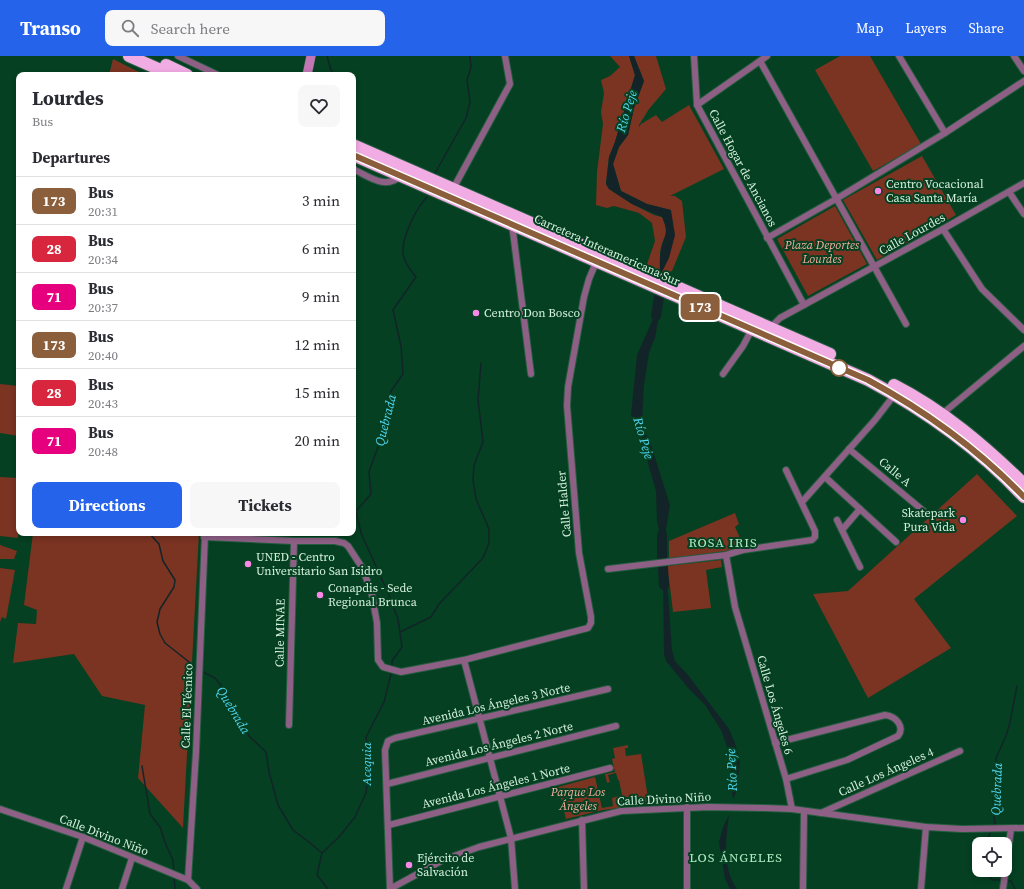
<!DOCTYPE html>
<html lang="en">
<head>
<meta charset="utf-8">
<style>
	:root { --surface:#fff; --page:#f7f7f7; --text:#2b2b33; --muted:#7c7c81; --line:#e1e1e2; --accent:#2563eb }
	body { margin:0; font-family:"Source Serif 4",serif; background:var(--page); color:var(--text); height:100vh; display:flex; flex-direction:column; font-size:15px; white-space:nowrap }
	* { box-sizing:border-box; margin:0 }
	p { font-size:13px; color:var(--muted) }
	.icon { flex:none; width:22px; height:22px; fill:none; stroke:currentColor; stroke-width:2; stroke-linecap:round; stroke-linejoin:round }
	.map { position:relative; flex:1; overflow:hidden }
	.side { position:absolute; left:16px; top:16px; width:340px; height:464px; display:flex; flex-direction:column; background:var(--surface); border-radius:8px; box-shadow:0 2px 6px #0003 }
	.side>* { flex:none }
	.badge { padding:0 8px; border-radius:6px; font-size:14px; line-height:26px }
	.buttons { position:absolute; left:972px; top:781px; display:grid; gap:8px }
	.buttons a { display:grid; place-items:center; width:40px; height:40px; border-radius:8px; background:var(--surface); box-shadow:0 2px 6px #0003; font-size:20px }
	.map>.badge { position:absolute; translate:-50% -50%; box-shadow:0 0 0 2px #fff }
	h2 { padding:0 16px; font-size:15px; line-height:36px }
	.round { display:grid; place-items:center; flex:none; width:42px; height:42px; border-radius:8px; background:var(--page) }
	.headline { display:flex; align-items:center; justify-content:space-between; height:68px; padding:0 16px }
	h1 { font-size:19px; font-weight:700; line-height:30px }
	.action { display:flex; gap:8px; margin-top:auto; padding:8px 16px }
	.action a { flex:1; height:46px; border-radius:8px; background:var(--accent); color:#fff; font-size:16px; font-weight:700; line-height:46px; text-align:center }
	.action a+a { background:var(--page); color:var(--text) }
	ul { padding:0; list-style:none }
	li { display:flex; align-items:center; gap:12px; height:48px; padding:0 16px; border-top:1px solid var(--line) }
	li div { flex:1 }
	li b { display:block; font-size:15px }
	li em { font-style:normal }
	li .badge { min-width:44px; font-weight:700; text-align:center }
	header { display:flex; align-items:center; gap:24px; box-sizing:border-box; height:56px; padding:0 20px; background:var(--accent); color:#fff }
	header strong { font-size:19px }
	nav { display:flex; gap:22px; margin-inline-start:auto; font-size:14px }
	.search { width:280px; height:36px; background:var(--page); display:flex; align-items:center; gap:10px; box-sizing:border-box; padding:0 14px; border-radius:8px; color:var(--muted); font-size:15px }
	.map>svg:first-child { display:block }
	.green { fill:#7b3322 }
	.water { fill:#132428 }
	.lines { fill:none; stroke-linecap:round; stroke-linejoin:round }
	.stream { stroke:#132428; stroke-width:1.5 }
	.river { stroke:#132428; stroke-width:10 }
	.street-casing { stroke:#255c3f; stroke-width:8 }
	.secondary-casing { stroke:#255c3f; stroke-width:10 }
	.highway-casing { stroke:#255c3f; stroke-width:14 }
	.street { stroke:#8f6086; stroke-width:6 }
	.secondary { stroke:#c276b3; stroke-width:9 }
	.highway { stroke:#f2ace4; stroke-width:12 }
	.line-casing { stroke:#fff; stroke-width:9 }
	.line { stroke:#8b5e3c; stroke-width:6 }
	.poi-dot { fill:#fb87e6; stroke:#044021; stroke-width:1.5 }
	.stop-dot { fill:#fff; stroke:#8b5e3c; stroke-width:2 }
	.labels { text-anchor:middle; stroke-width:4; stroke-linejoin:round; paint-order:stroke }
	.street-label { font-size:12px; fill:#d4f0dc; stroke:#044021 }
	.poi-label { font-size:12px; fill:#d4f0dc; stroke:#044021; text-anchor:start }
	.park-label { font-size:12px; font-style:italic; fill:#f7ae9c; stroke:#044021 }
	.water-label { font-size:13px; font-style:italic; fill:#4fd5f0; stroke:#044021 }
	.neighbourhood-label { font-size:13px; letter-spacing:1px; fill:#b2eac3; stroke:#044021 }
</style>
</head>
<body>
<header>
<strong>Transo</strong>
<div class="search"><svg class="icon" aria-label="search" viewBox="0 0 24 24"><circle cx="10" cy="10" r="6"/><path d="M15 15l6 6"/></svg>Search here</div>
<nav><a>Map</a><a>Layers</a><a>Share</a></nav>
</header>
<div class="map">
<svg width="1024" height="833" viewBox="0 0 1024 833">
	<rect width="100%" height="100%" fill="#044021"/>
	<g class="green">
		<path d="M 610,0 L 629,0 L 635,19 L 615,86 L 609,101 L 606,128 L 609,133 L 632,148 L 654,159 L 662,161 C 671,181 662,179 660,197 C 660,204 660,212 660,219 L 671,154 L 647,148 L 621,135 L 613,108 L 619,91 L 628,79 L 634,52 L 644,25 L 634,0 L 656,0 L 666,33 L 649,53 L 639,69 L 639,71 L 641,68 L 656,59 L 662,66 L 689,49 L 724,113 L 670,140 L 675,140 L 682,145 L 686,181 L 672,215 L 660,220 L 646,211 L 655,185 L 652,167 L 639,157 L 614,150 L 607,152 L 596,149 L 597,116 L 603,68 L 601,56 L 604,37 L 601,24 L 610,20 L 620,11 Z"/>
		<polygon points="840,0 870,0 921,88 873,115 815,14"/>
		<polygon points="113,3 145,19 109,19"/>
		<polygon points="922,100 956,159 877,204 843,144"/>
		<polygon points="835,150 867,208 808,240 777,183"/>
		<polygon points="0,328 19,330 19,380 0,377"/>
		<polygon points="977,418 1017,460 914,543 951,592 868,642 813,538 848,535"/>
		<polygon points="0,421 19,422 18,482 0,480"/>
		<polygon points="735,457 739,468 735,471 744,491 726,495 669,503 669,485"/>
		<polygon points="33,477 199,477 183,772 138,722 145,649 102,640 74,598 13,607 18,567 36,568 37,554 24,549"/>
		<polygon points="0,489 17,495 14,503 0,503"/>
		<polygon points="721,504 722,511 706,514 711,552 673,556 669,523 666,510"/>
		<polygon points="0,512 15,514 6,563 2,561 0,566"/>
		<polygon points="628,689 628,692 625,692 626,700 641,698 649,748 603,754 566,763 558,731 595,721 602,752 613,750 612,742 622,739 619,724 618,724 616,717 608,719 610,726 607,727 605,718 615,716 612,703 615,702 613,692"/>
	</g>
	<g class="water">
		<path d="M 629,0 L 634,0 L 644,25 L 634,52 L 628,79 L 619,91 L 613,108 L 621,135 L 647,148 L 671,154 L 675,179 L 669,202 L 660,220 C 660,212 659,203 661,195 C 664,178 670,178 662,161 L 632,148 L 609,133 L 606,128 L 609,101 L 615,86 L 635,19 Z"/>
		<polygon points="659,248 660,255 655,282 649,297 644,329 642,369 650,386 670,449 663,493 657,465 656,435 640,379 631,359 637,299 653,263 654,253"/>
		<polygon points="663,515 667,526 672,594 675,605 688,619 729,673 735,687 740,704 737,735 733,743 732,736 730,699 721,674 705,649 688,632 666,605 664,598"/>
		<path d="M 729,759 C 726,784 722,811 737,833 L 730,833 L 725,823 L 719,786 L 723,771 Z"/>
	</g>
	<g class="lines">
		<g class="stream">
			<polyline points="327,0 331,14 335,19"/>
			<polyline points="434,119 466,62 470,46 467,24 471,11 470,0"/>
			<polyline points="149,477 159,488 163,505 175,524 174,531 160,553 157,566 160,578 165,587 198,613"/>
			<polyline points="400,576 431,561 439,548 483,502 489,487 489,473 476,443 473,424 474,409 483,386 478,344 481,307"/>
			<path d="M 392,610 L 392,605 L 402,591 L 398,563 L 389,539 L 361,477 L 356,455 L 371,438 L 369,416 L 379,388 L 384,359 L 391,335 L 403,318 L 401,290 L 393,254 L 416,221 C 410,214 402,203 403,194 C 403,179 417,151 427,141"/>
			<polyline points="201,615 215,622 227,637 249,680 266,696 269,716 278,749 293,774 310,787 322,797"/>
			<polyline points="142,710 150,758 160,771 166,789 173,804 174,816"/>
			<polyline points="994,770 995,768 993,752 996,702 1006,680 1010,666 1017,630"/>
			<polyline points="985,788 991,775"/>
			<polyline points="979,806 979,809"/>
			<polyline points="981,814 993,824 1001,824"/>
			<polyline points="174,820 175,833"/>
			<polyline points="1005,825 1011,825 1015,833"/>
			<polyline points="328,833 317,819 322,797 339,781 355,761 366,737 369,708 366,681 384,646 391,618"/>
		</g>
		<g class="river">
			<polyline points="656,260 659,241"/>
			<polyline points="662,479 662,501"/>
			<polyline points="663,511 664,529"/>
		</g>
		<g class="street-casing">
			<g id="street">
				<polyline points="178,0 218,19"/>
				<polyline points="694,0 697,49 804,249"/>
				<polyline points="899,0 945,77"/>
				<polyline points="1014,0 1024,15"/>
				<polyline points="760,5 906,268"/>
				<polyline points="697,49 767,0"/>
				<path d="M 353,113 C 370,121 385,134 401,120"/>
				<polyline points="453,133 510,28 505,0"/>
				<polyline points="1009,136 1024,158"/>
				<polyline points="512,168 531,318"/>
				<polyline points="943,173 982,233 1024,274"/>
				<polyline points="767,182 836,143 945,77 1024,25"/>
				<polyline points="770,272 780,262 943,173 1024,127"/>
				<polyline points="723,318 743,290 752,273"/>
				<polyline points="942,358 1024,290"/>
				<polyline points="849,393 926,457"/>
				<polyline points="825,421 896,486"/>
				<polyline points="802,446 875,364 895,338"/>
				<polyline points="837,464 860,511"/>
				<polyline points="842,474 860,453"/>
				<polyline points="204,481 294,485 335,485 344,487 348,490 363,513 372,539 377,567 378,604 383,611 401,616 464,604 588,572 591,567 591,561 579,497 567,350 568,331 584,241 589,223 597,204"/>
				<polyline points="726,499 735,551 786,723 792,753"/>
				<polyline points="608,513 726,499 743,494 812,484 815,481 815,475 786,414"/>
				<polyline points="464,604 511,782 515,833"/>
				<polyline points="289,669 294,485"/>
				<path d="M 775,687 L 885,659 C 896,660 905,671 898,680 L 847,704 L 786,723"/>
				<polyline points="387,728 616,670"/>
				<polyline points="687,751 687,833"/>
				<polyline points="0,753 83,781 188,824 197,833"/>
				<polyline points="821,757 960,695"/>
				<polyline points="582,764 584,833"/>
				<polyline points="389,769 610,712"/>
				<polyline points="188,824 196,696 205,478"/>
				<polyline points="66,833 83,781"/>
				<polyline points="122,833 132,802"/>
				<polyline points="390,833 443,804 479,791 621,755 708,751 765,752 792,753 926,771 962,773 1024,772"/>
				<polyline points="390,833 385,694 388,685 395,682 608,633"/>
				<polyline points="803,833 804,755"/>
				<polyline points="921,833 926,771"/>
				<polyline points="1003,833 1011,773"/>
			</g>
		</g>
		<g class="secondary-casing">
			<polyline id="secondary" points="307,19 311,0"/>
		</g>
		<g class="highway-casing">
			<g id="highway">
				<polyline points="129,0 172,19"/>
				<polyline points="166,9 187,19"/>
				<polyline points="353,89 830,298"/>
				<path d="M 353,99 L 868,324 C 926,355 979,393 1024,441"/>
				<path d="M 894,329 C 943,354 985,390 1024,428"/>
			</g>
		</g>
		<use href="#street" class="street"/>
		<use href="#secondary" class="secondary"/>
		<use href="#highway" class="highway"/>
	</g>
	<g class="lines">
		<g class="line-casing">
			<path id="line" d="M 353,99 L 868,324 C 927,356 978,393 1024,441"/>
		</g>
		<use href="#line" class="line"/>
	</g>
	<g class="poi-dot">
		<circle cx="878" cy="135" r="4"/>
		<circle cx="476" cy="257" r="4"/>
		<circle cx="963" cy="464" r="4"/>
		<circle cx="248" cy="508" r="4"/>
		<circle cx="320" cy="539" r="4"/>
		<circle cx="409" cy="809" r="4"/>
	</g>
	<circle class="stop-dot" cx="839" cy="312" r="8"/>
	<g class="labels">
		<g class="street-label">
			<text transform="translate(743 112) rotate(62)" y="4">Calle Hogar de Ancianos</text>
			<text transform="translate(912 178) rotate(-29)" y="4">Calle Lourdes</text>
			<text transform="translate(607 194) rotate(24)" y="4">Carretera Interamericana Sur</text>
			<text transform="translate(895 416) rotate(40)" y="4">Calle A</text>
			<text transform="translate(564 448) rotate(-95)" y="4">Calle Halder</text>
			<text transform="translate(280 577) rotate(-89)" y="4">Calle MINAE</text>
			<text transform="translate(496 648) rotate(-13)" y="4">Avenida Los Ángeles 3 Norte</text>
			<text transform="translate(775 649) rotate(74)" y="4">Calle Los Ángeles 6</text>
			<text transform="translate(187 650) rotate(-88)" y="4">Calle El Técnico</text>
			<text transform="translate(499 688) rotate(-14)" y="4">Avenida Los Ángeles 2 Norte</text>
			<text transform="translate(886 716) rotate(-24)" y="4">Calle Los Ángeles 4</text>
			<text transform="translate(496 730) rotate(-14)" y="4">Avenida Los Ángeles 1 Norte</text>
			<text transform="translate(664 743) rotate(-3)" y="4">Calle Divino Niño</text>
			<text transform="translate(104 779) rotate(21)" y="4">Calle Divino Niño</text>
		</g>
		<g class="poi-label">
			<text x="886" y="132">Centro Vocacional<tspan x="886" dy="14">Casa Santa María</tspan></text>
			<text x="484" y="261">Centro Don Bosco</text>
			<text x="955" y="461" text-anchor="end">Skatepark<tspan x="955" dy="14">Pura Vida</tspan></text>
			<text x="256" y="505">UNED - Centro<tspan x="256" dy="14">Universitario San Isidro</tspan></text>
			<text x="328" y="536">Conapdis - Sede<tspan x="328" dy="14">Regional Brunca</tspan></text>
			<text x="417" y="806">Ejército de<tspan x="417" dy="14">Salvación</tspan></text>
		</g>
		<g class="park-label">
			<text x="822" y="193">Plaza Deportes<tspan x="822" dy="14">Lourdes</tspan></text>
			<text x="578" y="740">Parque Los<tspan x="578" dy="14">Ángeles</tspan></text>
		</g>
		<g class="water-label">
			<text transform="translate(626 55) rotate(-73)" y="5">Río Peje</text>
			<text transform="translate(385 364) rotate(-76)" y="5">Quebrada</text>
			<text transform="translate(644 382) rotate(74)" y="5">Río Peje</text>
			<text transform="translate(234 654) rotate(59)" y="5">Quebrada</text>
			<text transform="translate(366 708) rotate(-90)" y="5">Acequia</text>
			<text transform="translate(731 714) rotate(-93)" y="5">Río Peje</text>
			<text transform="translate(996 733) rotate(-88)" y="5">Quebrada</text>
		</g>
		<g class="neighbourhood-label">
			<text x="723" y="491">ROSA IRIS</text>
			<text x="736" y="806">LOS ÁNGELES</text>
		</g>
	</g>
</svg>
<div class="buttons">
<a><svg class="icon" aria-label="locate" viewBox="0 0 24 24"><circle cx="12" cy="12" r="6"/><path d="M12 2v4M12 18v4M2 12h4M18 12h4"/></svg></a>
</div>
<b class="badge" style="left:700px;top:251px;background:#8b5e3c;color:#fff">173</b>
<section class="side">
<div class="headline"><div><h1>Lourdes</h1><p>Bus</p></div><a class="round"><svg class="icon" aria-label="heart" viewBox="0 0 24 24"><path d="M12 20l-8-8c-3-5 5-10 8-4 3-6 11-1 8 4z"/></svg></a></div>
<h2>Departures</h2>
<ul>
<li><span class="badge" style="background:#8b5e3c;color:#fff">173</span><div><b>Bus</b><p>20:31</p></div><em>3 min</em></li>
<li><span class="badge" style="background:#d7263d;color:#fff">28</span><div><b>Bus</b><p>20:34</p></div><em>6 min</em></li>
<li><span class="badge" style="background:#e6007e;color:#fff">71</span><div><b>Bus</b><p>20:37</p></div><em>9 min</em></li>
<li><span class="badge" style="background:#8b5e3c;color:#fff">173</span><div><b>Bus</b><p>20:40</p></div><em>12 min</em></li>
<li><span class="badge" style="background:#d7263d;color:#fff">28</span><div><b>Bus</b><p>20:43</p></div><em>15 min</em></li>
<li><span class="badge" style="background:#e6007e;color:#fff">71</span><div><b>Bus</b><p>20:48</p></div><em>20 min</em></li>
</ul>
<div class="action"><a>Directions</a><a>Tickets</a></div>
</section>
</div>
</body>
</html>
